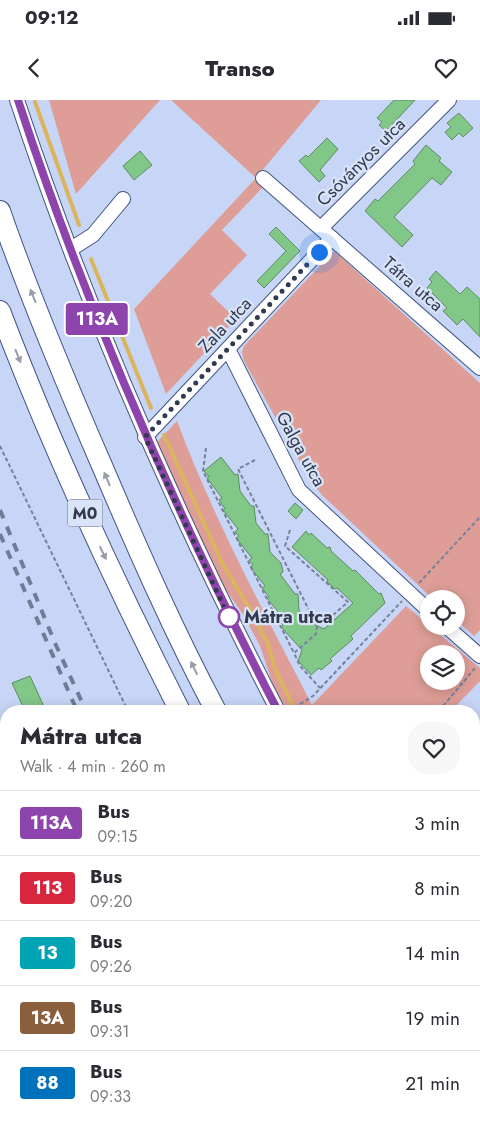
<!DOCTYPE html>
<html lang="en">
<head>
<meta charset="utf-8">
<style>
	:root { --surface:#fff; --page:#f7f7f7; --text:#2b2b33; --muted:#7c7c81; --line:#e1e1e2 }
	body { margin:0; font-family:Jost,sans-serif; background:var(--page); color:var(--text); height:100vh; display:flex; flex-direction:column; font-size:19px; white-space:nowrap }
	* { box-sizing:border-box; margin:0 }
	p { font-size:16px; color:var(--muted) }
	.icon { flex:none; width:28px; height:28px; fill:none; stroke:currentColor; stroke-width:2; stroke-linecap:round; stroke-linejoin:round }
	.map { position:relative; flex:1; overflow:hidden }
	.sheet { position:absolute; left:0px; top:605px; width:480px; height:420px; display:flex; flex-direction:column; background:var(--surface); border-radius:20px 20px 0 0; box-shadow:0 2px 12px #0003 }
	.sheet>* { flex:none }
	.badge { padding:0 10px; border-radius:4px; font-size:18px; line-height:32px }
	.tools { position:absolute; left:420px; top:490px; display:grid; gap:10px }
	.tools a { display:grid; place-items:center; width:45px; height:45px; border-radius:50%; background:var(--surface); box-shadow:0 2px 12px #0003; font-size:25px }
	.you { position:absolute; width:25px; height:25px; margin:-12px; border:4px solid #fff; border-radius:50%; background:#1a73e8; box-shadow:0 0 0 8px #1a73e833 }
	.map>.badge { position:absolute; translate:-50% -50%; box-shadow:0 0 0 2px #fff }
	.round { display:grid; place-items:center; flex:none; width:52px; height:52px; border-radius:20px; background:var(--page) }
	.summary { display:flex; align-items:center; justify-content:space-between; height:85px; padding:0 20px }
	h1 { font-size:24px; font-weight:800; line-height:38px }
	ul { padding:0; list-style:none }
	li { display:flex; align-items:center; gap:15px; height:65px; padding:0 20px; border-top:1px solid var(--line) }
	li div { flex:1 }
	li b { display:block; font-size:19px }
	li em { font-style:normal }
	li .badge { min-width:55px; font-weight:700; text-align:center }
	.status { display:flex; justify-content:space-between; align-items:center; height:35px; padding:0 25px; background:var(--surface); direction:ltr }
	.status svg { height:14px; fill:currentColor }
	header { display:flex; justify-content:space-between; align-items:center; height:65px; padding:0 20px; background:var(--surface); font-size:22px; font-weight:800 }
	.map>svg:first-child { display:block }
	.green { fill:#de9e97; fill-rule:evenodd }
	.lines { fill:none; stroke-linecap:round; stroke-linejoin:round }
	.stream { stroke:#dab55d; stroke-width:4 }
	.building { fill:#81c787; stroke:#5e8b62 }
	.minor-casing { stroke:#415482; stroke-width:16 }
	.highway-casing { stroke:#415482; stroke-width:22 }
	.path { stroke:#76819c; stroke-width:2; stroke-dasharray:4 2.5; stroke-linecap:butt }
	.minor { stroke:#fff; stroke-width:14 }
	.highway { stroke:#fff; stroke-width:20 }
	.rail { stroke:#707b95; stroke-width:4; stroke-dasharray:9 9; stroke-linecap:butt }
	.oneway { fill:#989ca7 }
	.line-casing { stroke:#fff; stroke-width:11 }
	.line { stroke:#8e44ad; stroke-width:8 }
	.walk { stroke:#313a4f; stroke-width:5; stroke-dasharray:0 9 }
	.stop-dot { fill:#fff; stroke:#8e44ad; stroke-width:2.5 }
	.labels { text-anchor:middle; stroke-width:4.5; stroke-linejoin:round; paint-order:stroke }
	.shield { fill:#d9e3f8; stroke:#636d82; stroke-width:1 }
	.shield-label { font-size:16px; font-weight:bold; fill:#313a4f }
	.street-label { font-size:18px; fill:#313a4f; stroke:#d9e3f8 }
	.stop-label { font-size:18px; font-weight:bold; fill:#313a4f; stroke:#d9e3f8; text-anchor:start }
</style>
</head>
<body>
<div class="status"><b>09:12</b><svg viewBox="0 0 49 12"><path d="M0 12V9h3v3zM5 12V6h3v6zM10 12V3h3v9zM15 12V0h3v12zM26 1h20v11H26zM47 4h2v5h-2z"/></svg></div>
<header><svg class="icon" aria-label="back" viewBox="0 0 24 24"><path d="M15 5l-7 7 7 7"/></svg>Transo<svg class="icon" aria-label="heart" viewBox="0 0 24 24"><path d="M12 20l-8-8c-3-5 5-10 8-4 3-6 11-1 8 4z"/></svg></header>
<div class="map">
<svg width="480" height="1025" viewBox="0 0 480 1025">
	<rect width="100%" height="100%" fill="#c7d5f6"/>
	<g class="green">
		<polygon points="49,0 160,0 76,94"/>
		<polygon points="171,0 321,0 256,78 264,86 222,130 247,155 210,194 236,219 166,294 134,209 256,78"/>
		<polygon points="334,151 480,283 480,530 474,536 456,520 456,499 433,499 322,395 309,378 244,261 242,252 244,246"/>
		<path d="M 177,321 C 214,420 264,512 312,605 L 406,506 L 480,568 L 480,581 L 451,611 L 288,611 L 273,585 L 260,546 L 244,516 L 224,487 L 159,347 L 158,341 ZM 429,554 L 456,554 L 456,581 L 429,581 Z"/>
	</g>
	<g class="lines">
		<g class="stream">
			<polyline points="35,2 79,125"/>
			<polyline points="91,159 151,308"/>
			<polyline points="164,335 222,463 251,511 268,544 275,569 293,606"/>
			<polyline points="296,610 296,611"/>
		</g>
	</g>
	<g class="building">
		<polygon points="394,0 415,0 386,31 379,25 382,22 377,18"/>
		<polygon points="459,13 473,28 463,37 459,33 452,40 445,32 451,27 447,23"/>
		<polygon points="327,38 338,49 320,70 325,76 319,82 299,61 306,55 308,57"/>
		<polygon points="426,45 441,58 439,61 452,72 441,85 432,78 394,117 413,135 402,147 365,111 375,99 378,101 415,64 413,61"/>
		<polygon points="140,51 152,65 134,80 123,66"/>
		<polygon points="276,127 300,151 264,188 257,181 286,151 269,134"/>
		<polygon points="436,171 460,194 467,187 480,199 480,237 463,219 457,225 443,211 447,208 427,188 432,182 429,179"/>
		<polygon points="221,357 235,375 238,374 240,391 251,406 254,406 256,423 265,434 268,434 270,452 281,463 283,472 280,474 295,494 298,494 299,510 309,522 324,529 353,503 337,488 335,489 327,482 328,480 292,447 306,431 309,435 311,433 327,448 330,447 331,451 353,471 355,470 379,494 381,493 385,503 351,536 353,539 330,559 332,561 321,570 319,568 311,575 298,561 302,550 281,527 283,525 279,520 282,517 267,498 269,497 262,488 265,486 250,467 253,465 249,460 252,458 236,438 239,436 235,432 238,429 223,410 225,409 219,400 222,398 207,378 209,377 204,371"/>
		<polygon points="295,403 303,410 296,419 288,411"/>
		<polygon points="30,576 46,611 25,611 12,583"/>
	</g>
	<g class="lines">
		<g class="minor-casing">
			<g id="minor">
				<path d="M 17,0 C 87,211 176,414 278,611"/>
				<polyline points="263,78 480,268"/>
				<polyline points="321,128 449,0"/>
				<polyline points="71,149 93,135 123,99"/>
				<polyline points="228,249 299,390 429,511"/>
				<polyline points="145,337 332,138"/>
				<polyline points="446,526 480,556"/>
				<polyline points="474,843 480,847"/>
				<polyline points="474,952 480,962"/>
			</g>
		</g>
		<g class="highway-casing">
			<g id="highway">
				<path d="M 0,111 C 30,198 66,283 103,368 C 138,450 174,532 216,611"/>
				<path d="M 0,211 C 52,348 114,481 180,611"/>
				<polyline points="407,1019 410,1025"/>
				<polyline points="445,1019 449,1025"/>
			</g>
		</g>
		<g class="path">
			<polyline points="0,346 128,611"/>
			<polyline points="206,348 203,371 294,553"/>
			<polyline points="255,360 238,369 317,526 316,534 294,553 300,566 320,588"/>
			<polyline points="290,430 285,446 348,502 324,523 316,523"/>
			<polyline points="419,483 480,417"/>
			<polyline points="289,611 313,596 402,501"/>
			<polyline points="439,611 475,568"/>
			<polyline points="335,1019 338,1025"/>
		</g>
		<use href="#minor" class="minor"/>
		<use href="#highway" class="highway"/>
		<g class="rail">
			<polyline points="0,410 55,543 86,611"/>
			<polyline points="0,434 77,611"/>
			<polyline points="296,1019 300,1025"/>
			<polyline points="307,1019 311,1025"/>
		</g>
	</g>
	<defs><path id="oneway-solid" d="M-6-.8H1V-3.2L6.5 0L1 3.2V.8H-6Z" transform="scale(1.25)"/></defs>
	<g class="oneway">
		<use href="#oneway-solid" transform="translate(33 196) rotate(-112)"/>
		<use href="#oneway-solid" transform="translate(18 256) rotate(68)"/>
		<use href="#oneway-solid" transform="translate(107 379) rotate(-113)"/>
		<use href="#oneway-solid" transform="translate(103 453) rotate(65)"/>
		<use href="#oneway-solid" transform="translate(194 568) rotate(-116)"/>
	</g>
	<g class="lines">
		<g class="line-casing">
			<path id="line" d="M 18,0 C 87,211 176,414 278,611"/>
		</g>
		<use href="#line" class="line"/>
		<polyline class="walk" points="229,517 230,520 145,337 319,152"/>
	</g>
	<circle class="stop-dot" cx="229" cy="517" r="10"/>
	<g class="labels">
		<rect class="shield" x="67.5" y="399.5" width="35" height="27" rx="4"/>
		<g class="shield-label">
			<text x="85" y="419">M0</text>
		</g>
		<g class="street-label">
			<text transform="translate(361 62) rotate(-45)" y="6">Csóványos utca</text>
			<text transform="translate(413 184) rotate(41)" y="6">Tátra utca</text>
			<text transform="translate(225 225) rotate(-47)" y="6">Zala utca</text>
			<text transform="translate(301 349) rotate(61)" y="6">Galga utca</text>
		</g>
		<g class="stop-label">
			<text x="244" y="523">Mátra utca</text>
		</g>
	</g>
</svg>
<div class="tools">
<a><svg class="icon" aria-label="locate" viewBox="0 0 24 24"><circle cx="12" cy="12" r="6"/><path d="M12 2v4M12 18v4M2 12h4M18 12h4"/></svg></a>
<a><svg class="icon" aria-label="layers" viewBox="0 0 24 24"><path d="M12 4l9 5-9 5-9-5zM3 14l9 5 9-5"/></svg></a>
</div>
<div class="you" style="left:319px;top:152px"></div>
<b class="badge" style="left:97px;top:219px;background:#8e44ad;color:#fff">113A</b>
<section class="sheet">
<div class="summary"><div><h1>Mátra utca</h1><p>Walk · 4 min · 260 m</p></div><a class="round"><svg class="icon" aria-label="heart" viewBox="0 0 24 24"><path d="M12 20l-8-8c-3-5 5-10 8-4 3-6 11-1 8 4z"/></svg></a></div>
<ul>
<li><span class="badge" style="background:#8e44ad;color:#fff">113A</span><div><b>Bus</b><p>09:15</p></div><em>3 min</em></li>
<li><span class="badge" style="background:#d7263d;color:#fff">113</span><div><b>Bus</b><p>09:20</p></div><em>8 min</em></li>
<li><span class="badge" style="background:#00a3b4;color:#fff">13</span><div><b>Bus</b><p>09:26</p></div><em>14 min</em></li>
<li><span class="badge" style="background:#8b5e3c;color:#fff">13A</span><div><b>Bus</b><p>09:31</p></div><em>19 min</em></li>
<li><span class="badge" style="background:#0072bc;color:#fff">88</span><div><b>Bus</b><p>09:33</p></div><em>21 min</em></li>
</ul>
</section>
</div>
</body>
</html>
